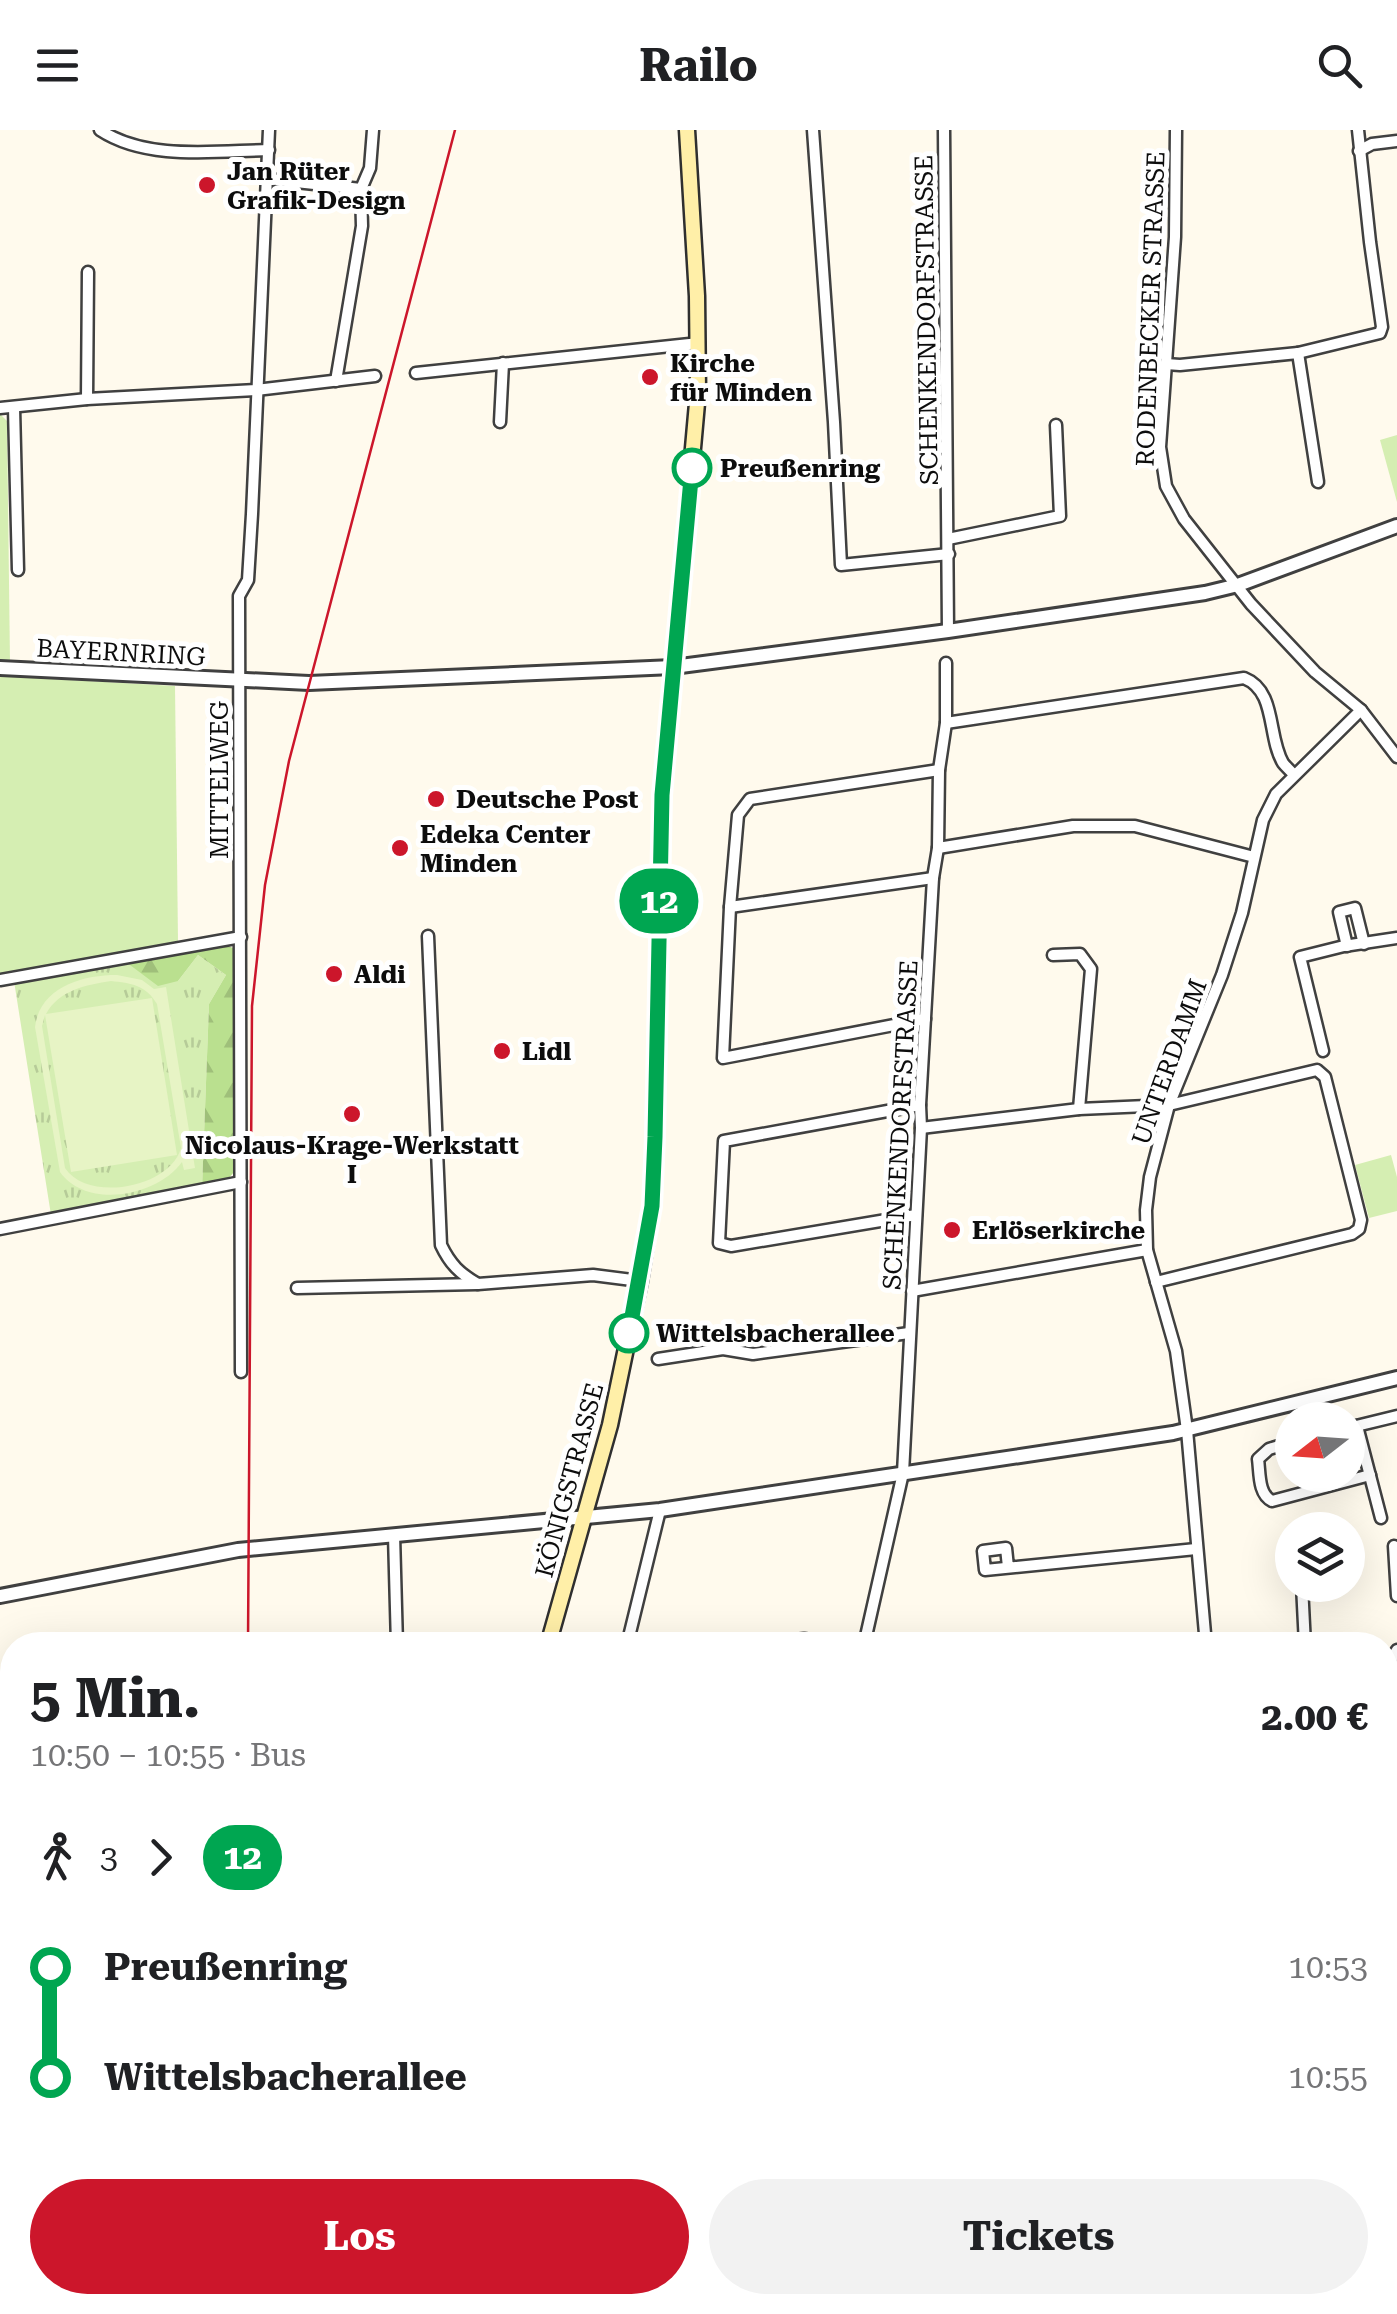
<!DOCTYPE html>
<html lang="de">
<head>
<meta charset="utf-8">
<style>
	:root { --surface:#fff; --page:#f2f2f2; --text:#202124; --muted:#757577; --accent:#cc162b }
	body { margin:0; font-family:"Roboto Serif",serif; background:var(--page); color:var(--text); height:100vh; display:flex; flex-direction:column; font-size:38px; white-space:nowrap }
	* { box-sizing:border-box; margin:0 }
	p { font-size:32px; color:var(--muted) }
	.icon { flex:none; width:55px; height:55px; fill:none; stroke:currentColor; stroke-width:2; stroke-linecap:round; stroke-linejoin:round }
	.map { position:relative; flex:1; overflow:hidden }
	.details { position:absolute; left:0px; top:1502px; width:1398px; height:682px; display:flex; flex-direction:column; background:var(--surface); border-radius:40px 40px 0 0; box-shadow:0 10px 40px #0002 }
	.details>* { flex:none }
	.badge { padding:0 20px; border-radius:32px; font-size:35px; line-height:65px }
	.needle { width:65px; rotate:253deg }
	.buttons { position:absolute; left:1275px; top:1272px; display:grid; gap:20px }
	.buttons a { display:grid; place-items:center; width:90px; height:90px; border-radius:50%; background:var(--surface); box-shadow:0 10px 40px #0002; font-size:50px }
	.map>.badge { position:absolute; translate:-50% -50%; box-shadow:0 0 0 5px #fff }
	.legs { display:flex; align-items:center; gap:15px; height:110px; padding:0 30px; font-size:32px }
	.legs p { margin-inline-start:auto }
	.head { display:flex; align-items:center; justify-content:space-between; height:170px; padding:0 30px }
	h1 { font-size:55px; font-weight:700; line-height:75px }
	.action { display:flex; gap:20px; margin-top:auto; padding:20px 30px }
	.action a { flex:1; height:115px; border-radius:60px; background:var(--accent); color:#fff; font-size:40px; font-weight:700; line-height:115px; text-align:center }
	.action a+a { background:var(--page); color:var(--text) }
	ul { padding:0 30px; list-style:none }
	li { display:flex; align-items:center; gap:35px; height:110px; font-size:38px }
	li i { display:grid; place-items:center; width:15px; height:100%; margin:0 12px; background:currentColor }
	li i::after { content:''; width:25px; height:25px; margin:-12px; border:8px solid; border-radius:50%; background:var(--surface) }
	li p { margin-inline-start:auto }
	li:first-child i { background:linear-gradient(#0000 50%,currentColor 0) }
	li:last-child i { background:linear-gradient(currentColor 50%,#0000 0) }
	header { display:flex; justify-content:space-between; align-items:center; height:130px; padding:0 30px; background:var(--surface); font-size:45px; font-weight:700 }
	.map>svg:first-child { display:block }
	.grass { fill:url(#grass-tufts) }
	.forest { fill:url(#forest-firs) }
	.park { fill:#d5eeb2 }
	.pitch { fill:#e7f4c5; fill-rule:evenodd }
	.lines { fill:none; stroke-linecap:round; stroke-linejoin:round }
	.minor-casing { stroke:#404040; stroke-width:15 }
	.tertiary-casing { stroke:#404040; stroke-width:18 }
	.secondary-casing { stroke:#2f2f2f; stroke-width:19 }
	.minor { stroke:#fff; stroke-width:10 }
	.tertiary { stroke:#fff; stroke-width:12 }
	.secondary { stroke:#ffefa8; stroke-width:14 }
	.rail { stroke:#cc162b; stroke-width:2.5 }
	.line-1-casing { stroke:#fff; stroke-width:22 }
	.line-1 { stroke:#00a651; stroke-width:15 }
	.poi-dot { fill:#cc162b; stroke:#fff; stroke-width:4 }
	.stop-1-dot { fill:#fff; stroke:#00a651; stroke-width:5 }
	.labels { text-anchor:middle; stroke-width:10; stroke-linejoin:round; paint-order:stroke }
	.poi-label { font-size:25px; font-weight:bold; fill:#0d0d0d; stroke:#fff; text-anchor:start }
	.street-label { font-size:25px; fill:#0d0d0d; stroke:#fff }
	.stop-label { font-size:25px; font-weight:bold; fill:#0d0d0d; stroke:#fff; text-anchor:start }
</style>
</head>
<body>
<header><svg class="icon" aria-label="menu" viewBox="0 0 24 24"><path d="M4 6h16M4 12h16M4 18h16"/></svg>Railo<svg class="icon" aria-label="search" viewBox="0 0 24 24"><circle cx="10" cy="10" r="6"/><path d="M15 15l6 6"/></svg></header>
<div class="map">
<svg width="1397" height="2184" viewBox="0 0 1397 2184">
	<defs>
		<pattern id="grass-tufts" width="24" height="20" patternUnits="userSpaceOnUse" patternTransform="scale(2.5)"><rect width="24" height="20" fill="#d5eeb2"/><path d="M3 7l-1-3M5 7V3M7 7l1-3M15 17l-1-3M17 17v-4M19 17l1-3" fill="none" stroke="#b6cb98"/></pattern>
		<pattern id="forest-firs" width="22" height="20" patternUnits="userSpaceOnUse" patternTransform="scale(2.5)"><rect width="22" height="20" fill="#bae08f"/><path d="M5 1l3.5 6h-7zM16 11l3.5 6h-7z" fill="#9fbf7a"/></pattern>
	</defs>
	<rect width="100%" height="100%" fill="#fffaed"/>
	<polygon class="grass" points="198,825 226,845 209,874 202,1058 51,1085 14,851 126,832 178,851"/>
	<path class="forest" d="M 225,815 L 233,818 L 236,825 L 236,1038 C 229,1053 216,1054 202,1058 L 209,874 L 226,845 L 198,825 L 178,851 L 158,856 L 126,832 Z"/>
	<g class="park">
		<polygon points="0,284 7,291 10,532 0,531"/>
		<polygon points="1397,305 1397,372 1380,310"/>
		<polygon points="0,546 175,556 178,812 0,845"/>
		<polygon points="1391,1025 1397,1047 1397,1081 1369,1088 1355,1035"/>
	</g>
	<path class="pitch" d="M 117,845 L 142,850 L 154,859 L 166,857 L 195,1038 L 184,1040 L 182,1032 C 158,1066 87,1080 60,1042 L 35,897 C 40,857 82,845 117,845 ZM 111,851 C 131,853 146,855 157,874 L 181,1018 C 170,1058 88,1073 65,1038 L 42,896 L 45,885 L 71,1042 L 177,1025 L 152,868 L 46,884 C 59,860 86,855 111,851 Z"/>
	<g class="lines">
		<g class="minor-casing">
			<g id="minor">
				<path d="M 100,0 C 147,31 215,21 269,20"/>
				<polyline points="813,0 834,292 841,435 949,424"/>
				<polyline points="944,0 948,501"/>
				<polyline points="1176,0 1175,107 1160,317 1166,356 1184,389 1251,474 1315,542 1361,580 1397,627"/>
				<polyline points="1359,21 1372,14 1397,11"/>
				<polyline points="268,49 361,59"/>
				<polyline points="1298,223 1318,352"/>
				<polyline points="1166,234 1180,235 1298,223 1380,203 1382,197 1370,112 1358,0"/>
				<polyline points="416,243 699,213"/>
				<polyline points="336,251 362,96 361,59 370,38 373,0"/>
				<polyline points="87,269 88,142"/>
				<polyline points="0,278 87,269 256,260 375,246"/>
				<polyline points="14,278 18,440"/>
				<polyline points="500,292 503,233"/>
				<polyline points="948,409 1060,386 1056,295"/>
				<path d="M 946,593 L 1244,548 C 1277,561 1267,606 1283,633 C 1286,637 1291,641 1294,645"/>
				<polyline points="938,718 1073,696 1135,696 1254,727"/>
				<polyline points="730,777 933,748"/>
				<path d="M 428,806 L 441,1115 C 450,1134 460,1144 478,1154 L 593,1145 L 640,1151"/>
				<polyline points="1347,816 1339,782 1355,778 1364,814"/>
				<polyline points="1053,825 1080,824 1091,839 1079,979"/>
				<polyline points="0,850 241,807"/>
				<polyline points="925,889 723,928 730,777 738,685 750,669 939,640"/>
				<polyline points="1323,921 1300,827 1344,816 1397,808"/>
				<polyline points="921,998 1079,979 1169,975 1317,940 1325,947 1361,1090 1359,1099 1352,1104 1156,1152"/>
				<polyline points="916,1085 731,1116 719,1113 724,1011 920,975"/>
				<polyline points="0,1099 241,1052"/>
				<polyline points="297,1158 477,1154"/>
				<polyline points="912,1161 1147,1120"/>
				<polyline points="658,1229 723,1219 753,1224 909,1203"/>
				<polyline points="241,1242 239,466 248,450 252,384 269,0"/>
				<polyline points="1357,1296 1381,1388"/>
				<polyline points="1348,1298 1397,1286"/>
				<path d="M 1292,1312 L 1269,1319 L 1258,1329 C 1260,1343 1258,1364 1272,1371 L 1370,1345"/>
				<polyline points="394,1405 397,1515"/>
				<polyline points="1394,1416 1397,1466"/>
				<polyline points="1008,1437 1006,1418 983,1421 985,1440 1196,1419"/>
				<polyline points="1302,1455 1305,1515"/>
				<polyline points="627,1515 660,1380"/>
				<polyline points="749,1515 804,1509 848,1515"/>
				<polyline points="864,1515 903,1343 921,998 920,975 933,748 938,718 939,640 946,593 946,533"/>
				<polyline points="1206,1515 1187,1300 1176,1221 1147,1120 1146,1080 1150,1047 1169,975 1222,845 1242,783 1263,690 1276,664 1361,580"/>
				<polyline points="1397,1520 1391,1530 1397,1541"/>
				<polyline points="1385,1718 1397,1715"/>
				<polyline points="1385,1818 1397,1848"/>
				<polyline points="1385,1885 1397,1882"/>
				<polyline points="1063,2172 1064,2184"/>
				<polyline points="1167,2172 1169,2184"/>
				<polyline points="1347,2172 1351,2184"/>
				<polyline points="726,2184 729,2172"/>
			</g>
		</g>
		<g class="tertiary-casing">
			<g id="tertiary">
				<polyline points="0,538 309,553 673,537 948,501 1205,463 1238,455 1397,396"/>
				<polyline points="0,1466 238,1420 660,1380 1173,1303 1397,1248"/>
			</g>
		</g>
		<g class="secondary-casing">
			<g id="secondary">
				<polyline points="548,1515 610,1295 640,1151 652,1076 655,1007 662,665 698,262 697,166 687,0"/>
				<polyline points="455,2184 456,2172"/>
			</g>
		</g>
		<use href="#minor" class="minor"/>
		<use href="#tertiary" class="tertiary"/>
		<use href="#secondary" class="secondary"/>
		<g class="rail">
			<polyline points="248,1515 252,876 265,755 289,631 455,0"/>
			<polyline points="140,2184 150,2172"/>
		</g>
	</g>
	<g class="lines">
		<g class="line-1-casing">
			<polyline id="line-1" points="629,1203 652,1076 655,1007 662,665 692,338"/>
		</g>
		<use href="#line-1" class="line-1"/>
	</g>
	<g class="poi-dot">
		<circle cx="207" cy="55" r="10"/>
		<circle cx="650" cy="247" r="10"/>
		<circle cx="436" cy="669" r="10"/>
		<circle cx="400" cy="718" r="10"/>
		<circle cx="334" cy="844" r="10"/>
		<circle cx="502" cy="921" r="10"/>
		<circle cx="352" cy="984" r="10"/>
		<circle cx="952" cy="1100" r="10"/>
	</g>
	<g class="stop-1-dot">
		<circle cx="692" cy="338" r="18"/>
		<circle cx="629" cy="1203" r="18"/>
	</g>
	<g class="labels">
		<g class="poi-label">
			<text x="227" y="50">Jan Rüter<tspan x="227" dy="29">Grafik-Design</tspan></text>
			<text x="670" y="242">Kirche<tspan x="670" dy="29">für Minden</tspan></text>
			<text x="456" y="678">Deutsche Post</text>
			<text x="420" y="713">Edeka Center<tspan x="420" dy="29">Minden</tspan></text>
			<text x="354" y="853">Aldi</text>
			<text x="522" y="930">Lidl</text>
			<text x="352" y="1024" text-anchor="middle">Nicolaus-Krage-Werkstatt<tspan x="352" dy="29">I</tspan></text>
			<text x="972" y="1109">Erlöserkirche</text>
		</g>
		<g class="street-label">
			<text transform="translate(1150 179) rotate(-88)" y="9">RODENBECKER STRASSE</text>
			<text transform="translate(926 190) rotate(-91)" y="9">SCHENKENDORFSTRASSE</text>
			<text transform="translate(121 522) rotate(3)" y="9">BAYERNRING</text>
			<text transform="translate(219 650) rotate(-90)" y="9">MITTELWEG</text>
			<text transform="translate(1169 932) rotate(-70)" y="9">UNTERDAMM</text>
			<text transform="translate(900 995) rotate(-87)" y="9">SCHENKENDORFSTRASSE</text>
			<text transform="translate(569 1350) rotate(-75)" y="9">KÖNIGSTRASSE</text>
		</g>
		<g class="stop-label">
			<text x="720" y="347">Preußenring</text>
			<text x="656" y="1212">Wittelsbacherallee</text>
		</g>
	</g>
</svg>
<div class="buttons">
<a><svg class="needle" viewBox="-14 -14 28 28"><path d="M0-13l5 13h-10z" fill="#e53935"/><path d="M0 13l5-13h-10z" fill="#757577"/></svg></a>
<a><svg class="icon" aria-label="layers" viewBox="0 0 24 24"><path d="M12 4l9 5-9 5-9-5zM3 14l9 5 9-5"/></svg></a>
</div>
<b class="badge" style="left:659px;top:771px;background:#00a651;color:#fff">12</b>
<section class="details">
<div class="head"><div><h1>5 Min.</h1><p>10:50 – 10:55 · Bus</p></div><b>2.00 €</b></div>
<div class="legs"><svg class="icon" aria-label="walk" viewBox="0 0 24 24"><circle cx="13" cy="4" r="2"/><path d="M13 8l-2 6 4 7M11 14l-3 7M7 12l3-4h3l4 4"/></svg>3<svg class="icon" aria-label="forward" viewBox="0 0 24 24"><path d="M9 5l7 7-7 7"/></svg><b class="badge" style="background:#00a651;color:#fff">12</b></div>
<ul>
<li><i style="color:#00a651"></i><b>Preußenring</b><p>10:53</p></li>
<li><i style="color:#00a651"></i><b>Wittelsbacherallee</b><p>10:55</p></li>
</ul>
<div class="action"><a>Los</a><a>Tickets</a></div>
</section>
</div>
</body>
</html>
